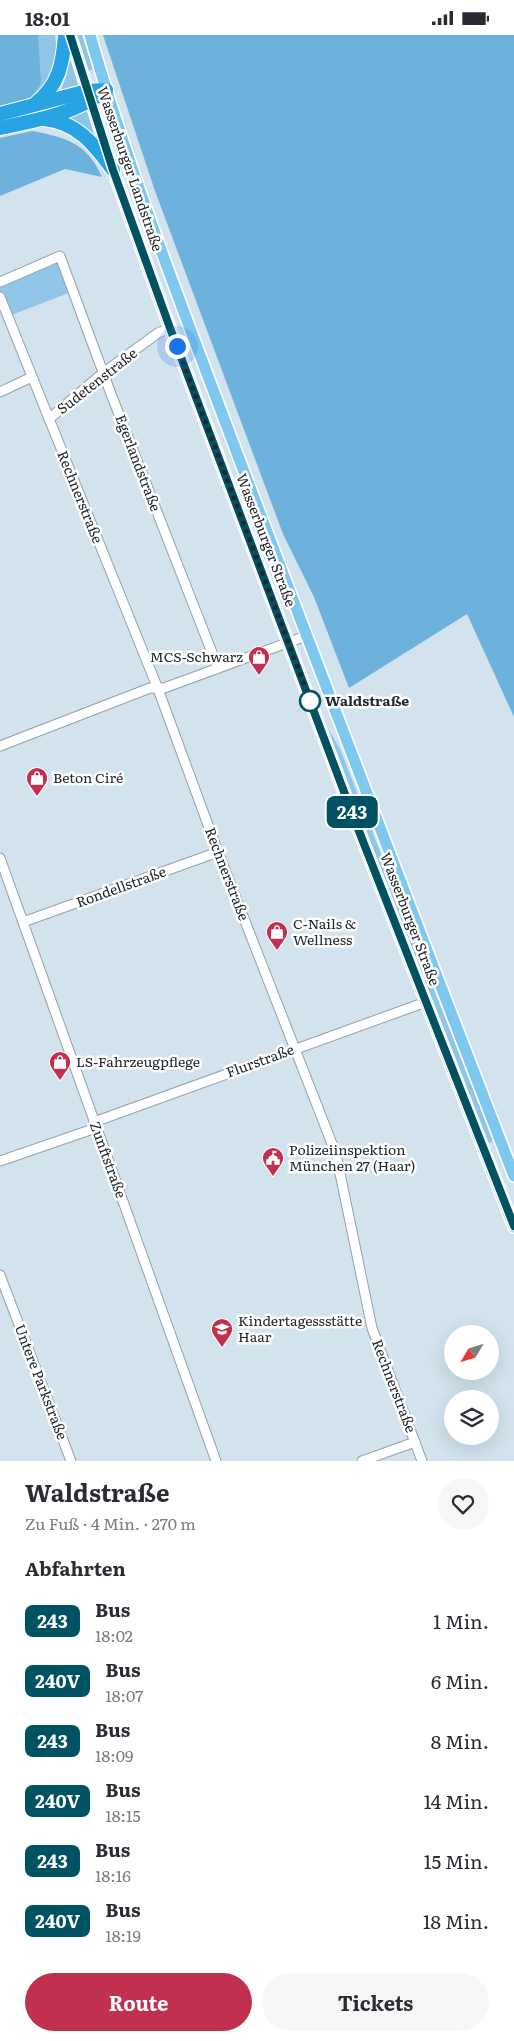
<!DOCTYPE html>
<html lang="de">
<head>
<meta charset="utf-8">
<style>
	:root { --surface:#fff; --page:#f7f7f7; --text:#2b2b33; --muted:#7c7c81; --accent:#c1304e }
	body { margin:0; font-family:Literata,serif; background:var(--page); color:var(--text); height:100vh; display:flex; flex-direction:column; font-size:19px; white-space:nowrap }
	* { box-sizing:border-box; margin:0 }
	p { font-size:16px; color:var(--muted) }
	.icon { flex:none; width:28px; height:28px; fill:none; stroke:currentColor; stroke-width:2; stroke-linecap:round; stroke-linejoin:round }
	.map { position:relative; height:1426px; overflow:hidden }
	.sheet { display:flex; flex-direction:column; background:var(--surface); flex:1 }
	.sheet>* { flex:none }
	.badge { padding:0 10px; border-radius:8px; font-size:18px; line-height:32px }
	.needle { width:32px; rotate:232deg }
	.controls { position:absolute; left:444px; top:1290px; display:grid; gap:10px }
	.controls a { display:grid; place-items:center; width:55px; height:55px; border-radius:50%; background:var(--surface); box-shadow:0 5px 20px #0002; font-size:25px }
	.you { position:absolute; width:25px; height:25px; margin:-12px; border:4px solid #fff; border-radius:50%; background:#1a73e8; box-shadow:0 0 0 8px #1a73e833 }
	.map>.badge { position:absolute; translate:-50% -50%; box-shadow:0 0 0 2px #fff }
	h2 { padding:0 25px; font-size:19px; line-height:45px }
	.round { display:grid; place-items:center; flex:none; width:52px; height:52px; border-radius:26px; background:var(--page) }
	.head { display:flex; align-items:center; justify-content:space-between; height:85px; padding:0 25px }
	h1 { font-size:24px; font-weight:700; line-height:38px }
	.button { display:flex; gap:10px; margin-top:auto; padding:10px 25px }
	.button a { flex:1; height:58px; border-radius:30px; background:var(--accent); color:#fff; font-size:20px; font-weight:700; line-height:58px; text-align:center }
	.button a+a { background:var(--page); color:var(--text) }
	ul { padding:0; list-style:none }
	li { display:flex; align-items:center; gap:15px; height:60px; padding:0 25px }
	li div { flex:1 }
	li b { display:block; font-size:19px }
	li em { font-style:normal }
	li .badge { min-width:55px; font-weight:700; text-align:center }
	.status { display:flex; justify-content:space-between; align-items:center; height:35px; padding:0 25px; background:var(--surface); direction:ltr }
	.status svg { height:14px; fill:currentColor }
	.map>svg:first-child { display:block }
	.green { fill:#91c5e7 }
	.forest { fill:#6db1dd }
	.lines { fill:none; stroke-linecap:round; stroke-linejoin:round }
	.minor-casing { stroke:#92a1ac; stroke-width:11 }
	.major-casing { stroke:#fff; stroke-width:14 }
	.highway-casing { stroke:#fff; stroke-width:16 }
	.minor { stroke:#fff; stroke-width:9 }
	.major { stroke:#7ec8ef; stroke-width:11 }
	.highway { stroke:#28a4e5; stroke-width:14 }
	.line-casing { stroke:#fff; stroke-width:11 }
	.line { stroke:#005262; stroke-width:8 }
	.walk { stroke:#21272b; stroke-width:5; stroke-dasharray:0 9 }
	.stop-dot { fill:#fff; stroke:#005262; stroke-width:2.5 }
	.labels { text-anchor:middle; stroke-width:5; stroke-linejoin:round; paint-order:stroke }
	.street-label { font-size:14px; fill:#21272b; stroke:#fff }
	.poi-label { font-size:14px; fill:#21272b; stroke:#fff; text-anchor:start }
	.stop-label { font-size:14px; font-weight:bold; fill:#21272b; stroke:#fff; text-anchor:start }
</style>
</head>
<body>
<div class="status"><b>18:01</b><svg viewBox="0 0 49 12"><path d="M0 12V9h3v3zM5 12V6h3v6zM10 12V3h3v9zM15 12V0h3v12zM26 1h20v11H26zM47 4h2v5h-2z"/></svg></div>
<div class="map">
<svg width="514" height="1426" viewBox="0 0 514 1426">
	<rect width="100%" height="100%" fill="#d2e3ee"/>
	<g class="green">
		<polygon points="38,0 55,0 57,18 51,46 31,64"/>
		<polygon points="75,0 82,0 93,34 86,37"/>
		<polygon points="71,26 78,50 61,55 67,39 68,27"/>
		<polygon points="87,76 97,106 83,91 63,84"/>
		<polygon points="59,227 71,257 9,281 0,257 0,252"/>
		<polygon points="305,633 325,688 340,714 492,1103 492,1107 488,1108 303,634"/>
	</g>
	<g class="forest">
		<polygon points="0,0 38,0 41,48 31,64 0,71"/>
		<polygon points="103,0 514,0 514,682 467,579 349,653 314,562 283,499 155,156"/>
		<path d="M 33,96 C 67,103 87,108 102,142 L 65,134 L 0,161 L 0,103 Z"/>
	</g>
	<g class="lines">
		<g class="minor-casing">
			<g id="minor">
				<polyline points="0,247 60,221 111,359 218,633"/>
				<polyline points="0,262 158,654 218,817 336,1119 372,1293 422,1426"/>
				<polyline points="0,357 32,342"/>
				<polyline points="49,384 103,338 158,298 170,293"/>
				<polyline points="0,711 150,653 164,653 306,601"/>
				<polyline points="0,823 216,1426"/>
				<polyline points="23,887 218,817"/>
				<polyline points="94,1087 426,967"/>
				<polyline points="0,1126 96,1093"/>
				<polyline points="0,1240 71,1426"/>
				<polyline points="362,1426 415,1407"/>
			</g>
		</g>
		<g class="major-casing">
			<g id="major">
				<polyline points="70,0 113,135 164,277 355,786 514,1192"/>
				<path d="M 90,0 C 131,143 186,282 238,421 C 328,662 422,901 514,1141"/>
			</g>
		</g>
		<g class="highway-casing">
			<g id="highway">
				<path d="M 36,68 C 59,50 63,28 65,0"/>
				<polyline points="0,79 87,56 106,55"/>
				<path d="M 43,84 C 76,86 95,110 113,135"/>
				<path d="M 0,93 C 37,85 75,79 106,55"/>
			</g>
		</g>
		<use href="#minor" class="minor"/>
		<use href="#major" class="major"/>
		<use href="#highway" class="highway"/>
	</g>
	<g class="lines">
		<g class="line-casing">
			<polyline id="line" points="70,0 113,135 170,293 355,786 514,1191"/>
		</g>
		<use href="#line" class="line"/>
		<polyline class="walk" points="177,311 311,668 310,666"/>
	</g>
	<defs>
		<g id="shop-pin" transform="scale(1.125)"><path d="M0 17L-7.5 6A9.5 9.5 0 1 1 7.5 6Z" fill="#c1304e" stroke="#fff"/><path d="M-5-2.5h2.3a2.7 3.5 0 0 1 5.4 0H5L5.5 6h-11ZM-1.5-2.5h3a1.5 2.3 0 0 0-3 0Z" fill="#fff"/></g>
		<g id="civic-pin" transform="scale(1.125)"><path d="M0 17L-7.5 6A9.5 9.5 0 1 1 7.5 6Z" fill="#c1304e" stroke="#fff"/><path d="M-.6-6.5H3V-4.5H.6V-3L4-1V1h2V6H-6V1h2V-1L-.6-3ZM-1.2 2.5V6h2.4V2.5Z" fill="#fff"/></g>
		<g id="school-pin" transform="scale(1.125)"><path d="M0 17L-7.5 6A9.5 9.5 0 1 1 7.5 6Z" fill="#c1304e" stroke="#fff"/><path d="M0-5L7-2L0 1L-7-2ZM-4 1L0 2.5L4 1V4Q0 6-4 4Z" fill="#fff"/></g>
	</defs>
	<g fill-rule="evenodd">
		<use href="#shop-pin" x="259" y="622"/>
		<use href="#shop-pin" x="37" y="743"/>
		<use href="#shop-pin" x="277" y="897"/>
		<use href="#shop-pin" x="60" y="1027"/>
		<use href="#civic-pin" x="273" y="1123"/>
		<use href="#school-pin" x="222" y="1294"/>
	</g>
	<circle class="stop-dot" cx="310" cy="666" r="10"/>
	<g class="labels">
		<g class="street-label">
			<text transform="translate(130 134) rotate(71)" y="5">Wasserburger Landstraße</text>
			<text transform="translate(97 346) rotate(-38)" y="5">Sudetenstraße</text>
			<text transform="translate(138 428) rotate(69)" y="5">Egerlandstraße</text>
			<text transform="translate(80 462) rotate(68)" y="5">Rechnerstraße</text>
			<text transform="translate(266 505) rotate(69)" y="5">Wasserburger Straße</text>
			<text transform="translate(227 839) rotate(69)" y="5">Rechnerstraße</text>
			<text transform="translate(121 852) rotate(-20)" y="5">Rondellstraße</text>
			<text transform="translate(410 884) rotate(69)" y="5">Wasserburger Straße</text>
			<text transform="translate(260 1026) rotate(-20)" y="5">Flurstraße</text>
			<text transform="translate(108 1125) rotate(70)" y="5">Zunftstraße</text>
			<text transform="translate(41 1347) rotate(69)" y="5">Untere Parkstraße</text>
			<text transform="translate(394 1351) rotate(69)" y="5">Rechnerstraße</text>
		</g>
		<g class="poi-label">
			<text x="243" y="627" text-anchor="end">MCS-Schwarz</text>
			<text x="53" y="748">Beton Ciré</text>
			<text x="293" y="894">C-Nails &amp;<tspan x="293" dy="16">Wellness</tspan></text>
			<text x="76" y="1032">LS-Fahrzeugpflege</text>
			<text x="289" y="1120">Polizeiinspektion<tspan x="289" dy="16">München 27 (Haar)</tspan></text>
			<text x="238" y="1291">Kindertagessstätte<tspan x="238" dy="16">Haar</tspan></text>
		</g>
		<g class="stop-label">
			<text x="325" y="671">Waldstraße</text>
		</g>
	</g>
</svg>
<div class="controls">
<a><svg class="needle" viewBox="-14 -14 28 28"><path d="M0-13l5 13h-10z" fill="#e53935"/><path d="M0 13l5-13h-10z" fill="#7c7c81"/></svg></a>
<a><svg class="icon" aria-label="layers" viewBox="0 0 24 24"><path d="M12 4l9 5-9 5-9-5zM3 14l9 5 9-5"/></svg></a>
</div>
<div class="you" style="left:177px;top:311px"></div>
<b class="badge" style="left:352px;top:777px;background:#005262;color:#fff">243</b>
</div>
<section class="sheet">
<div class="head"><div><h1>Waldstraße</h1><p>Zu Fuß · 4 Min. · 270 m</p></div><a class="round"><svg class="icon" aria-label="heart" viewBox="0 0 24 24"><path d="M12 20l-8-8c-3-5 5-10 8-4 3-6 11-1 8 4z"/></svg></a></div>
<h2>Abfahrten</h2>
<ul>
<li><span class="badge" style="background:#005262;color:#fff">243</span><div><b>Bus</b><p>18:02</p></div><em>1 Min.</em></li>
<li><span class="badge" style="background:#005262;color:#fff">240V</span><div><b>Bus</b><p>18:07</p></div><em>6 Min.</em></li>
<li><span class="badge" style="background:#005262;color:#fff">243</span><div><b>Bus</b><p>18:09</p></div><em>8 Min.</em></li>
<li><span class="badge" style="background:#005262;color:#fff">240V</span><div><b>Bus</b><p>18:15</p></div><em>14 Min.</em></li>
<li><span class="badge" style="background:#005262;color:#fff">243</span><div><b>Bus</b><p>18:16</p></div><em>15 Min.</em></li>
<li><span class="badge" style="background:#005262;color:#fff">240V</span><div><b>Bus</b><p>18:19</p></div><em>18 Min.</em></li>
</ul>
<div class="button"><a>Route</a><a>Tickets</a></div>
</section>
</body>
</html>
